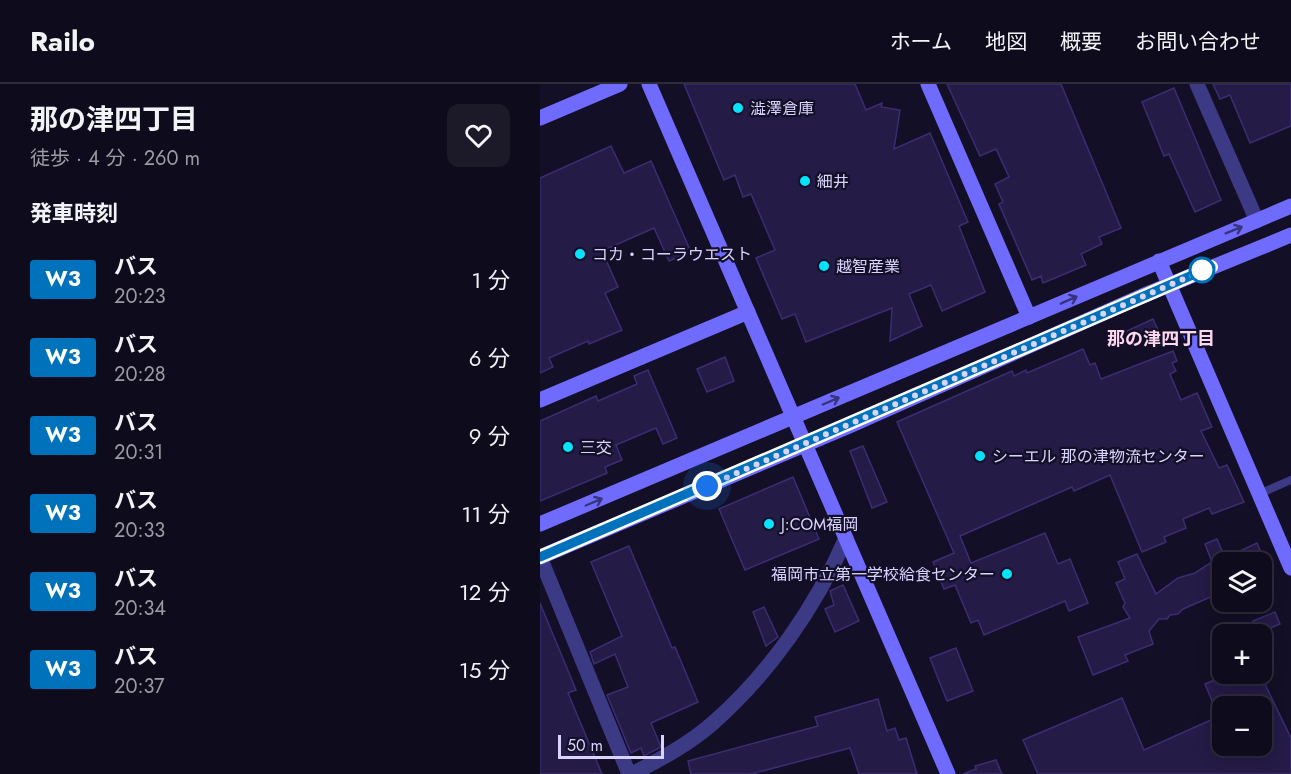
<!DOCTYPE html>
<html lang="ja">
<head>
<meta charset="utf-8">
<style>
	:root { --surface:#0e0b1c; --page:#1c1929; --text:#f1f3f6; --muted:#9b9ba3; --line:#2e2b3b }
	body { margin:0; font-family:Jost,"Noto Sans JP",sans-serif; background:var(--page); color:var(--text); height:100vh; display:flex; flex-direction:column; font-size:22px; white-space:nowrap }
	* { box-sizing:border-box; margin:0 }
	p { font-size:20px; color:var(--muted) }
	.icon { flex:none; width:33px; height:33px; fill:none; stroke:currentColor; stroke-width:2; stroke-linecap:round; stroke-linejoin:round }
	.map { position:relative; flex:1; overflow:hidden }
	.details { display:flex; flex-direction:column; background:var(--surface); width:540px }
	.details>* { flex:none }
	.badge { padding:0 12px; border-radius:4px; font-size:21px; line-height:39px }
	.tools { position:absolute; left:672px; top:468px; display:grid; gap:12px }
	.tools a { display:grid; place-items:center; width:60px; height:60px; border-radius:12px; background:var(--surface); box-shadow:0 3px 15px #0003,0 0 0 2px var(--line); font-size:30px }
	.scale { position:absolute; left:18px; bottom:15px; width:106px; box-sizing:border-box; padding-left:6px; border:3px solid #d9d4ff; border-top:0; font-size:16px; line-height:21px; white-space:nowrap; color:#d9d4ff; -webkit-text-stroke:4px #130f26; paint-order:stroke }
	.you { position:absolute; width:30px; height:30px; margin:-15px; border:4px solid #fff; border-radius:50%; background:#1a73e8; box-shadow:0 0 0 9px #1a73e833 }
	.map>.badge { position:absolute; translate:-50% -50%; box-shadow:0 0 0 3px #fff }
	h2 { padding:0 30px; font-size:22px; line-height:54px }
	.round { display:grid; place-items:center; flex:none; width:63px; height:63px; border-radius:12px; background:var(--page) }
	.head { display:flex; align-items:center; justify-content:space-between; height:102px; padding:0 30px }
	h1 { font-size:28px; font-weight:700; line-height:45px }
	ul { padding:0; list-style:none }
	li { display:flex; align-items:center; gap:18px; height:78px; padding:0 30px }
	li div { flex:1 }
	li b { display:block; font-size:22px }
	li em { font-style:normal }
	li .badge { min-width:66px; font-weight:700; text-align:center }
	header { display:flex; align-items:center; gap:36px; box-sizing:border-box; height:84px; padding:0 30px; background:var(--surface); border-bottom:2px solid var(--line) }
	header strong { font-size:28px }
	nav { display:flex; gap:33px; margin-inline-start:auto; font-size:21px }
	main { display:flex; flex:1; min-height:0 }
	.map>svg:first-child { display:block }
	.building { fill:#241b47; stroke:#3b2d73; stroke-width:1.5 }
	.lines { fill:none; stroke-linecap:round; stroke-linejoin:round }
	.lane { stroke:#3d3a85; stroke-width:8 }
	.street { stroke:#3d3a85; stroke-width:15 }
	.secondary { stroke:#6f6bff; stroke-width:15 }
	.oneway { stroke:#38347d }
	.line-casing { stroke:#fff; stroke-width:14 }
	.line { stroke:#0072bc; stroke-width:9 }
	.walk { stroke:#d9d4ff; stroke-width:6; stroke-dasharray:0 10.8 }
	.poi-dot { fill:#00e5ff; stroke:#130f26; stroke-width:2 }
	.stop-dot { fill:#fff; stroke:#0072bc; stroke-width:3 }
	.labels { text-anchor:middle; stroke-width:4.5; stroke-linejoin:round; paint-order:stroke }
	.poi-label { font-size:16px; fill:#d9d4ff; stroke:#130f26; text-anchor:start }
	.neighbourhood-label { font-size:18px; font-weight:bold; fill:#ffd6f0; stroke:#130f26 }
</style>
</head>
<body>
<header>
<strong>Railo</strong>
<nav><a>ホーム</a><a>地図</a><a>概要</a><a>お問い合わせ</a></nav>
</header>
<main>
<section class="details">
<div class="head"><div><h1>那の津四丁目</h1><p>徒歩 · 4 分 · 260 m</p></div><a class="round"><svg class="icon" aria-label="heart" viewBox="0 0 24 24"><path d="M12 20l-8-8c-3-5 5-10 8-4 3-6 11-1 8 4z"/></svg></a></div>
<h2>発車時刻</h2>
<ul>
<li><span class="badge" style="background:#0072bc;color:#fff">W3</span><div><b>バス</b><p>20:23</p></div><em>1 分</em></li>
<li><span class="badge" style="background:#0072bc;color:#fff">W3</span><div><b>バス</b><p>20:28</p></div><em>6 分</em></li>
<li><span class="badge" style="background:#0072bc;color:#fff">W3</span><div><b>バス</b><p>20:31</p></div><em>9 分</em></li>
<li><span class="badge" style="background:#0072bc;color:#fff">W3</span><div><b>バス</b><p>20:33</p></div><em>11 分</em></li>
<li><span class="badge" style="background:#0072bc;color:#fff">W3</span><div><b>バス</b><p>20:34</p></div><em>12 分</em></li>
<li><span class="badge" style="background:#0072bc;color:#fff">W3</span><div><b>バス</b><p>20:37</p></div><em>15 分</em></li>
</ul>
</section>
<div class="map">
<svg width="751" height="690" viewBox="0 0 751 690">
	<rect width="100%" height="100%" fill="#130f26"/>
	<g class="building">
		<polygon points="144,0 315,0 326,26 342,19 341,23 360,26 354,65 390,49 428,138 419,142 445,208 402,227 391,201 369,210 382,242 350,257 352,224 266,258 255,230 242,235 216,174 235,166 211,110 203,113 195,91 184,96"/>
		<polygon points="407,0 521,0 581,144 559,153 562,160 541,170 546,181 503,199 501,192 492,196 459,120 463,118 455,100 469,93 456,65 440,72"/>
		<polygon points="673,0 751,0 751,42 710,59 690,11 680,15"/>
		<polygon points="634,4 681,116 655,128 629,70 624,72 602,18"/>
		<polygon points="71,62 84,89 111,77 151,168 129,177 114,144 62,167 78,203 65,209 82,246 49,260 48,257 9,274 13,283 0,289 0,94"/>
		<polygon points="613,235 618,246 583,261 578,251"/>
		<polygon points="543,265 550,281 555,279 561,295 633,267 637,277 632,279 636,287 630,290 641,316 657,309 672,343 661,347 679,384 687,381 704,418 672,430 669,424 643,435 646,444 624,453 626,458 602,468 570,391 534,407 532,403 420,452 431,479 505,449 518,480 530,475 548,519 529,527 525,517 444,551 438,536 431,539 415,501 404,505 393,478 414,469 357,338 472,287 474,292 486,286 487,289"/>
		<polygon points="185,273 194,297 167,308 157,285"/>
		<polygon points="108,286 137,354 123,360 116,344 76,361 82,376 65,383 67,389 0,417 0,337 56,312 58,317 97,300 94,292"/>
		<polygon points="323,362 347,418 332,424 310,367"/>
		<polygon points="253,393 279,455 205,486 179,425"/>
		<polygon points="677,455 685,474 717,459 725,478 682,478 682,508 643,525 638,530 630,531 627,535 619,535 609,547 613,560 585,571 588,577 553,591 538,553 590,534 583,523 585,519 576,499 585,495 578,478 597,470 616,510 638,494 655,489 672,478 665,460"/>
		<polygon points="89,462 132,564 135,563 158,618 111,639 121,663 104,672 101,664 91,669 67,611 88,603 75,570 54,580 50,568 82,552 51,478"/>
		<polygon points="303,501 319,537 295,548 285,525 294,521 290,507"/>
		<polygon points="0,519 36,606 28,609 62,690 0,690"/>
		<polygon points="224,523 238,553 226,562 213,528"/>
		<polygon points="735,528 740,540 718,549 713,537"/>
		<polygon points="416,564 433,607 407,617 390,574"/>
		<polygon points="689,590 720,590 751,654 751,690 498,690 483,656 582,614 604,666 682,631 682,662 722,662 722,622 674,622 665,600"/>
		<polygon points="338,615 347,647 355,644 359,656 366,654 377,690 319,690 310,664 211,690 151,690 148,677 278,642 275,633"/>
		<polygon points="456,676 462,690 423,690 436,685 435,682"/>
	</g>
	<g class="lines">
		<polyline class="lane" points="719,410 751,396"/>
		<g class="street">
			<polyline points="657,0 717,137"/>
			<polyline points="0,473 89,690"/>
			<path d="M 92,690 C 121,675 149,660 173,639 C 230,589 276,522 306,454"/>
		</g>
		<g class="secondary">
			<polyline points="109,0 408,690"/>
			<polyline points="388,0 489,233"/>
			<polyline points="0,34 80,0"/>
			<polyline points="619,177 751,484"/>
			<polyline points="0,316 208,228"/>
			<polyline points="0,440 751,122"/>
			<polyline points="0,473 309,342 602,212 751,151"/>
		</g>
	</g>
	<defs><path id="oneway-shaft" d="M-6 0H5M1.5-3L5.5 0L1.5 3" fill="none" stroke-width="1.6" stroke-linecap="round" stroke-linejoin="round" transform="scale(1.5)"/></defs>
	<g class="oneway">
		<use href="#oneway-shaft" transform="translate(694 146) rotate(-22)"/>
		<use href="#oneway-shaft" transform="translate(529 216) rotate(-24)"/>
		<use href="#oneway-shaft" transform="translate(291 317) rotate(-23)"/>
		<use href="#oneway-shaft" transform="translate(54 418) rotate(-23)"/>
	</g>
	<g class="lines">
		<g class="line-casing">
			<polyline id="line" points="0,473 671,183"/>
		</g>
		<use href="#line" class="line"/>
		<polyline class="walk" points="167,402 671,183 662,186"/>
	</g>
	<g class="poi-dot">
		<circle cx="198" cy="24" r="6"/>
		<circle cx="265" cy="97" r="6"/>
		<circle cx="40" cy="170" r="6"/>
		<circle cx="284" cy="182" r="6"/>
		<circle cx="28" cy="363" r="6"/>
		<circle cx="440" cy="372" r="6"/>
		<circle cx="229" cy="440" r="6"/>
		<circle cx="467" cy="490" r="6"/>
	</g>
	<circle class="stop-dot" cx="662" cy="186" r="12"/>
	<g class="labels">
		<g class="poi-label">
			<text x="210" y="30">澁澤倉庫</text>
			<text x="277" y="103">細井</text>
			<text x="52" y="176">コカ・コーラウエスト</text>
			<text x="296" y="188">越智産業</text>
			<text x="40" y="369">三交</text>
			<text x="452" y="378">シーエル 那の津物流センター</text>
			<text x="241" y="446">J:COM福岡</text>
			<text x="455" y="496" text-anchor="end">福岡市立第一学校給食センター</text>
		</g>
		<g class="neighbourhood-label">
			<text x="621" y="261">那の津四丁目</text>
		</g>
	</g>
</svg>
<div class="tools">
<a><svg class="icon" aria-label="layers" viewBox="0 0 24 24"><path d="M12 4l9 5-9 5-9-5zM3 14l9 5 9-5"/></svg></a>
<a>+</a>
<a>−</a>
</div>
<div class="scale">50 m</div>
<div class="you" style="left:167px;top:402px"></div>
</div>
</main>
</body>
</html>
